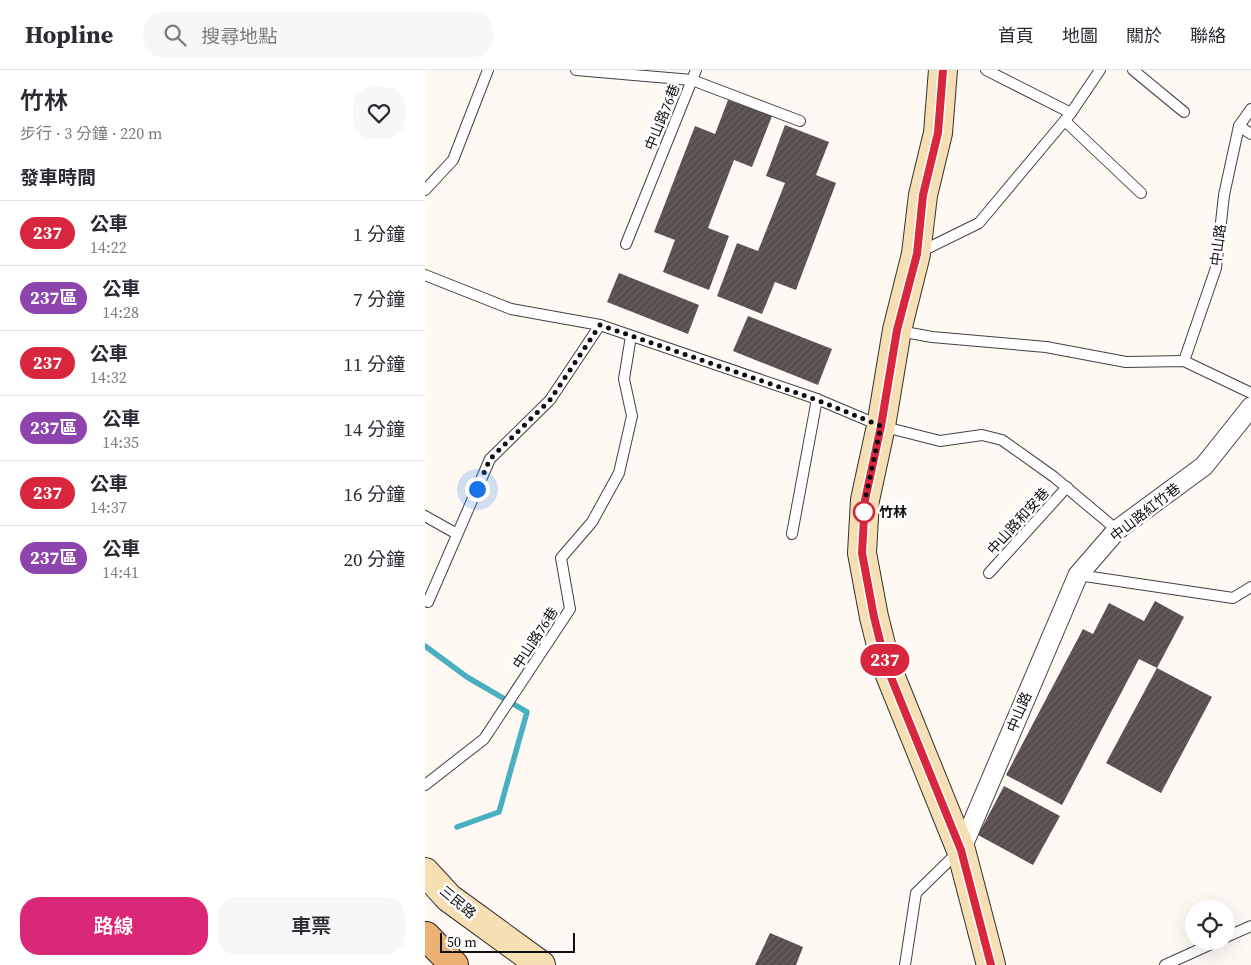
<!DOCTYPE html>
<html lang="zh-TW">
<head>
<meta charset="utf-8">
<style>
	:root { --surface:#fff; --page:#f7f7f7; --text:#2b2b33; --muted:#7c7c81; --line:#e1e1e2; --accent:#db2777 }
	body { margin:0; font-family:"Source Serif 4","Noto Sans TC",serif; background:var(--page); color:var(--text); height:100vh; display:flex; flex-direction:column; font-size:19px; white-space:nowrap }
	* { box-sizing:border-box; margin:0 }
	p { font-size:16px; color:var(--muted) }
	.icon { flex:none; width:28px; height:28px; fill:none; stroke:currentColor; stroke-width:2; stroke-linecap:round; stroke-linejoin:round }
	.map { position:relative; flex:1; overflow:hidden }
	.details { display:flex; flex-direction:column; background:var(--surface); width:425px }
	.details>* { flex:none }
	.badge { padding:0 10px; border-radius:16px; font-size:18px; line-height:32px }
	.tools { position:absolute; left:760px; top:830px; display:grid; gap:10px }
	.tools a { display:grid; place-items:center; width:50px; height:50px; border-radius:50%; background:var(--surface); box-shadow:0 5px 20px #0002; font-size:25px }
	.scale { position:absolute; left:15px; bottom:12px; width:135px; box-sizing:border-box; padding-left:5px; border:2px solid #0f0f0f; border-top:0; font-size:14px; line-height:18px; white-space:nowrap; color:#0f0f0f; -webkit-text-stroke:4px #fff; paint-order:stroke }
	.you { position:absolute; width:25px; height:25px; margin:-12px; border:4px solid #fff; border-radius:50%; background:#1a73e8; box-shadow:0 0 0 8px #1a73e833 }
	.map>.badge { position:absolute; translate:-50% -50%; box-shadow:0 0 0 2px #fff }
	h2 { padding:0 20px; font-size:19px; line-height:45px }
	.round { display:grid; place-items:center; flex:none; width:52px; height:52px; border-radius:20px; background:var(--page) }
	.headline { display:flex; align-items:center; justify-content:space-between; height:85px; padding:0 20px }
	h1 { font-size:24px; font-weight:600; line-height:38px }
	.action { display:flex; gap:10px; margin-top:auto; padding:10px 20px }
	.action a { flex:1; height:58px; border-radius:20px; background:var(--accent); color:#fff; font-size:20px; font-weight:600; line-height:58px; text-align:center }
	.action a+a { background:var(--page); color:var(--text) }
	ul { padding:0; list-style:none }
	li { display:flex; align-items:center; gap:15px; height:65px; padding:0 20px; border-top:1px solid var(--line) }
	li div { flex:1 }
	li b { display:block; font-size:19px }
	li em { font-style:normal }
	li .badge { min-width:55px; font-weight:700; text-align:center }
	header { display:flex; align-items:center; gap:30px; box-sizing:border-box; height:70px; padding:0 25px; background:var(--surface); border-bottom:1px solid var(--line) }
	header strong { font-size:24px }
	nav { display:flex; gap:28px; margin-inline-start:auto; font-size:18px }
	.search { width:350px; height:45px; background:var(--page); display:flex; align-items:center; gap:12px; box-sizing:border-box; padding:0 18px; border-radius:20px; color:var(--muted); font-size:19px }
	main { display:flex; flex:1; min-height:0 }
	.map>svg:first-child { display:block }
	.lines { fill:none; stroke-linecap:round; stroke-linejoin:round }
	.stream { stroke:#4aafc1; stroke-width:5.5 }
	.building { fill:url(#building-hatch) }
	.lane-casing { stroke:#424242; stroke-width:12 }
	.street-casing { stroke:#424242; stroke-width:21 }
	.secondary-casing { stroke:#313131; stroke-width:30 }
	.primary-casing { stroke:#202020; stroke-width:30 }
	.lane { stroke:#fff; stroke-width:10 }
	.street { stroke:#fff; stroke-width:19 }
	.secondary { stroke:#f7dfb4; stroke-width:28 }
	.primary { stroke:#ebb175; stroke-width:28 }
	.line-casing { stroke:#fff; stroke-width:11 }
	.line { stroke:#d7263d; stroke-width:8 }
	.walk { stroke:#0f0f0f; stroke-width:5; stroke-dasharray:0 9 }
	.stop-dot { fill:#fff; stroke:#d7263d; stroke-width:2.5 }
	.labels { text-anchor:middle; stroke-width:5; stroke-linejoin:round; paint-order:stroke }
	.street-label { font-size:14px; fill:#0f0f0f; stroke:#fff }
	.stop-label { font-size:14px; font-weight:bold; fill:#0f0f0f; stroke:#fff; text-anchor:start }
</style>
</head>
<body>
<header>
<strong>Hopline</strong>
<div class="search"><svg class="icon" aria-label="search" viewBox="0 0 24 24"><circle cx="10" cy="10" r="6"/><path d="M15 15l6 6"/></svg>搜尋地點</div>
<nav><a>首頁</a><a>地圖</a><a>關於</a><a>聯絡</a></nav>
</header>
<main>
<section class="details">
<div class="headline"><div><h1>竹林</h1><p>步行 · 3 分鐘 · 220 m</p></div><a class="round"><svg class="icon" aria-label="heart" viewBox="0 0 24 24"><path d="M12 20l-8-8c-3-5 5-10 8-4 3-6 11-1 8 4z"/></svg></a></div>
<h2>發車時間</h2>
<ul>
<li><span class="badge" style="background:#d7263d;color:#fff">237</span><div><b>公車</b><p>14:22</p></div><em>1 分鐘</em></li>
<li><span class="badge" style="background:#8e44ad;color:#fff">237區</span><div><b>公車</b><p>14:28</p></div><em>7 分鐘</em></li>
<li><span class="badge" style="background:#d7263d;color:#fff">237</span><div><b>公車</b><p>14:32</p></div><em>11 分鐘</em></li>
<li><span class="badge" style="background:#8e44ad;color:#fff">237區</span><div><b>公車</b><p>14:35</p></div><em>14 分鐘</em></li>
<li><span class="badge" style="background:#d7263d;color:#fff">237</span><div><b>公車</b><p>14:37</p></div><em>16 分鐘</em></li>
<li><span class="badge" style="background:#8e44ad;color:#fff">237區</span><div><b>公車</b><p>14:41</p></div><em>20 分鐘</em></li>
</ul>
<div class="action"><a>路線</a><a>車票</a></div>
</section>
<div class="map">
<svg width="826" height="895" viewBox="0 0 826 895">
	<defs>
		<pattern id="building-hatch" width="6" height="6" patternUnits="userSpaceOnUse" patternTransform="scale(1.25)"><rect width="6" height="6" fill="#574e4d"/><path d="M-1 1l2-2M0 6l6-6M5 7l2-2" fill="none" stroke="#6a6362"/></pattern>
	</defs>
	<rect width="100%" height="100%" fill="#fef9f3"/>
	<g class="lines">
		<polyline class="stream" points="0,576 42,607 102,642 74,742 32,757"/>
	</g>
	<g class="building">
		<polygon points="303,30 347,46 327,97 309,90 283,158 304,166 284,220 238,202 250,170 229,162 270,56 290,64"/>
		<polygon points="360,55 404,72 391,105 411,113 371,220 350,212 337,244 292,226 312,173 333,181 360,113 341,106"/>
		<polygon points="194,203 274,235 263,264 182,232"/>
		<polygon points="323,246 407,279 393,315 308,281"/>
		<polygon points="730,531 759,547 732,598 787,627 736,723 681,693 732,598 714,589 637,735 581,705 658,559 668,564 684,533 719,551"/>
		<polygon points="579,716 635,746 608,795 553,765"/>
		<polygon points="345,863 378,877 371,895 330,895"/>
	</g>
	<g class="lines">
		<g class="lane-casing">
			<g id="lane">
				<polyline points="151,0 267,10 201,174"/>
				<polyline points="271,0 267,10 375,51"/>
				<polyline points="561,0 646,43"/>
				<polyline points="708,0 759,42"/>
				<polyline points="826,39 814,56 826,64"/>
				<polyline points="640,51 716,123"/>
				<polyline points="0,120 28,90 63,0"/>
				<polyline points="495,182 554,153 646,43 675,0"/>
				<polyline points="0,205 86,239 175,255 392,329 456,356 515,371 557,365 577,370 629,407 692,460"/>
				<polyline points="474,261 507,267 621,277 701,292 759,291 826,323"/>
				<polyline points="759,291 791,198 799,125 814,56"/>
				<polyline points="0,446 32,464"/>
				<polyline points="367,464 392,329"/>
				<polyline points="564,503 642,417"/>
				<polyline points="653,505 808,528 826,517"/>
				<polyline points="3,532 65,389 125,330 175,255"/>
				<polyline points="0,715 59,669 145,539 136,488 167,452 194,403 207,346 199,309 206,266"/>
				<polyline points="801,867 826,856"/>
				<polyline points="480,895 491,823 533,782"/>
				<polyline points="740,895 793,871"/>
			</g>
		</g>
		<g class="street-casing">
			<polyline id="street" points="536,780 653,505 692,460 779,396 826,337"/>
		</g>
		<g class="secondary-casing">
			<g id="secondary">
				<polyline points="518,0 513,63 498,125 491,184 472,260 456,356 440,430 437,483 449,547 461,595 536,780 566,895"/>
				<polyline points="0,802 24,828 116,895"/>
			</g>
		</g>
		<g class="primary-casing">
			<polyline id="primary" points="1,866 29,895"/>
		</g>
		<use href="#lane" class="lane"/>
		<use href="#street" class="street"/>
		<use href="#secondary" class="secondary"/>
		<use href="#primary" class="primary"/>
	</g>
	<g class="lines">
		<g class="line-casing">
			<polyline id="line" points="518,0 513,63 498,125 492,184 472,260 456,356 440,430 437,483 449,547 461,595 536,780 566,895"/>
		</g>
		<use href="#line" class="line"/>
		<polyline class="walk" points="52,419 65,389 125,330 175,255 392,330 456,356 440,430 439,448 439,442"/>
	</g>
	<circle class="stop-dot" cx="439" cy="442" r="10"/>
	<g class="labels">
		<g class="street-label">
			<text transform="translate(237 47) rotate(-68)" y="5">中山路76巷</text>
			<text transform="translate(793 175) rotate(-83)" y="5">中山路</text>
			<text transform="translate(720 442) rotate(-38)" y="5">中山路紅竹巷</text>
			<text transform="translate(593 451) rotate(-48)" y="5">中山路和安巷</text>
			<text transform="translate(110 568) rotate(-57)" y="5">中山路76巷</text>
			<text transform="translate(594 642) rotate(-67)" y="5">中山路</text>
			<text transform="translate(33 832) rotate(40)" y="5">三民路</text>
		</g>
		<g class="stop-label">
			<text x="454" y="447">竹林</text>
		</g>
	</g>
</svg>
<div class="tools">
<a><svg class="icon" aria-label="locate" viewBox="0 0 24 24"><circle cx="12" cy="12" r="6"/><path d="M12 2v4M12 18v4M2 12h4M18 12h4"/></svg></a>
</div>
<div class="scale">50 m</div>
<div class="you" style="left:52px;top:419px"></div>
<b class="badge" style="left:460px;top:590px;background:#d7263d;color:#fff">237</b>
</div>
</main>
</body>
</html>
